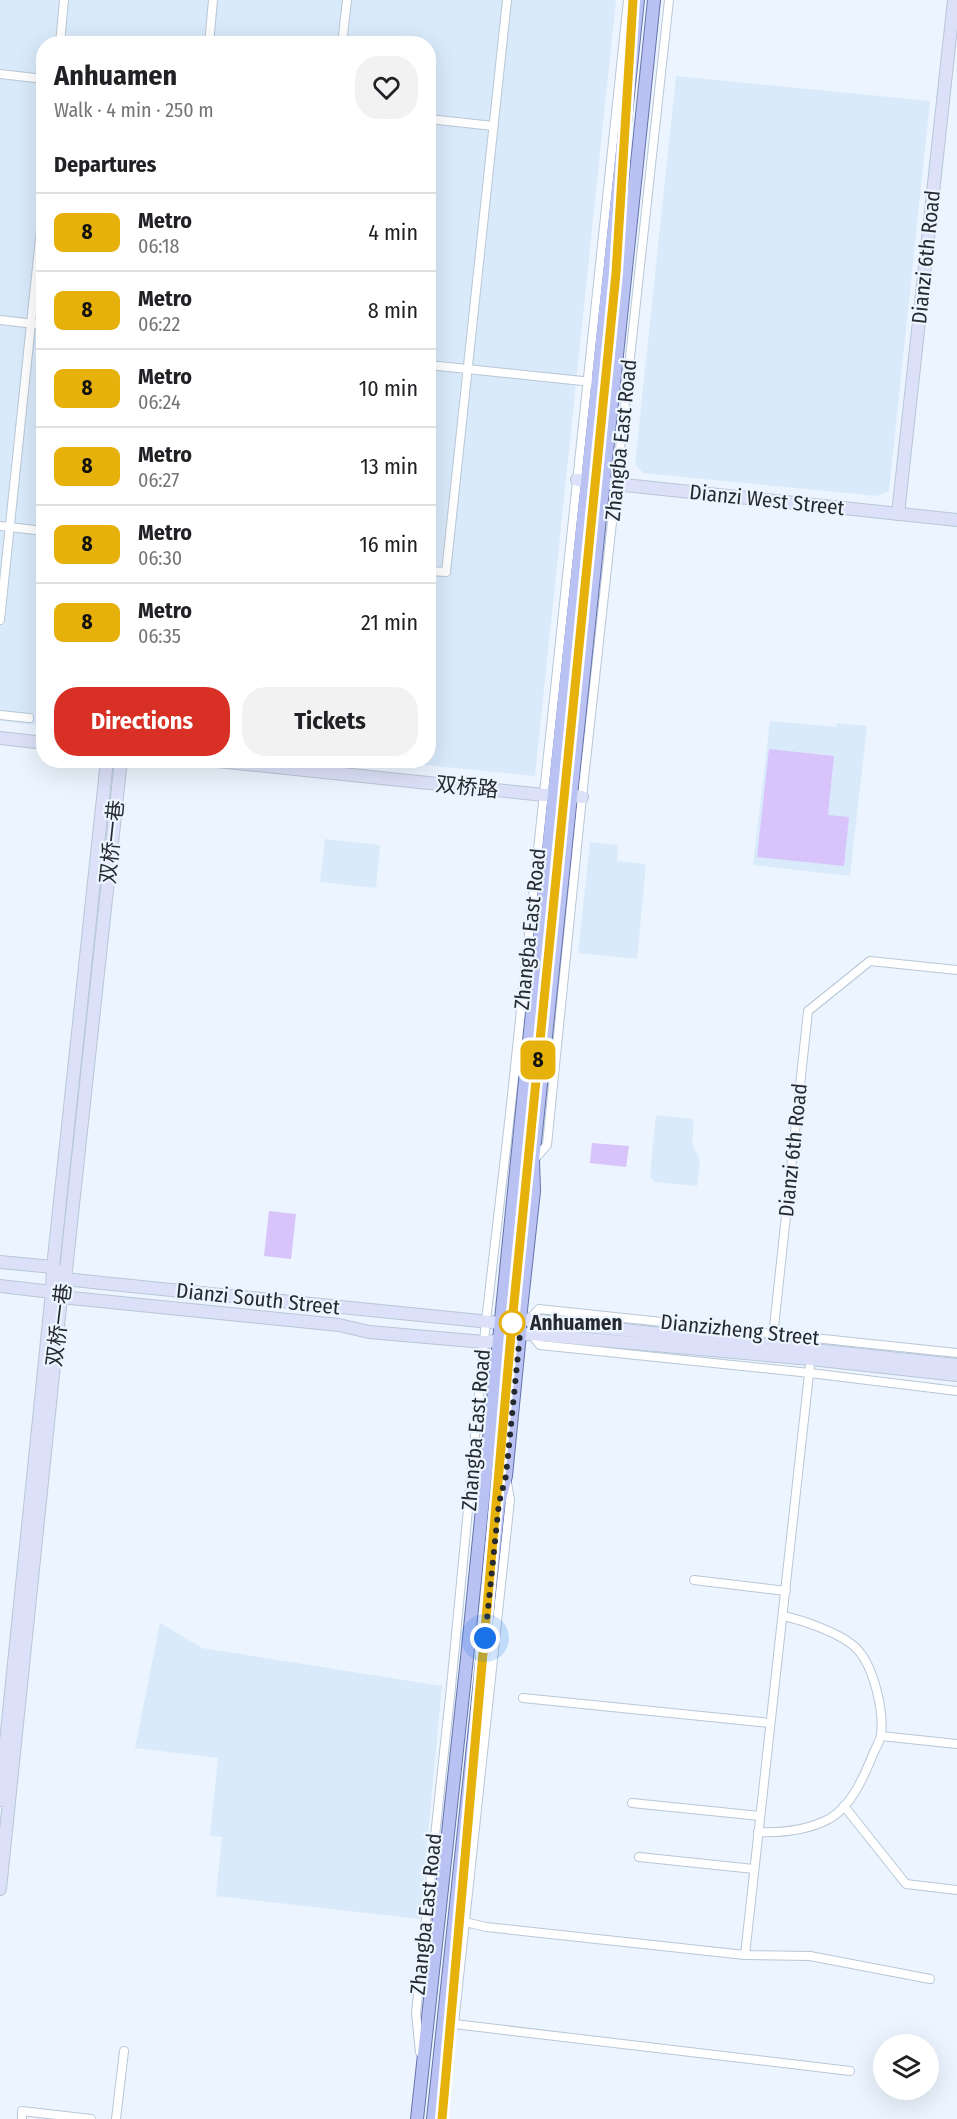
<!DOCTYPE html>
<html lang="en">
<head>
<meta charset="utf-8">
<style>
	:root { --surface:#fff; --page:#f2f2f2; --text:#202124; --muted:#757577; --line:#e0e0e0; --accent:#d93025 }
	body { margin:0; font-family:"Fira Sans Condensed","Noto Sans SC",sans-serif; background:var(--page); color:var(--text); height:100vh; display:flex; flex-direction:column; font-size:22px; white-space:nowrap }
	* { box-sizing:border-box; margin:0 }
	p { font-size:20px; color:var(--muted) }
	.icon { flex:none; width:33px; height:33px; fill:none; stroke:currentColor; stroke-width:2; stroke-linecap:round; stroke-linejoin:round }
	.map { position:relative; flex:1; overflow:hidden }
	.drawer { position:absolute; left:36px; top:36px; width:400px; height:732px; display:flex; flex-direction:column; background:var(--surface); border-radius:24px; box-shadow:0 6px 24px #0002 }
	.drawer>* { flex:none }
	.badge { padding:0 12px; border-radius:9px; font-size:21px; line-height:39px }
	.fabs { position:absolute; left:873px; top:2034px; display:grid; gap:12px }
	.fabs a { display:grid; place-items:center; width:66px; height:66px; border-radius:50%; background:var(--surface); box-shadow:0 6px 24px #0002; font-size:30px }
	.you { position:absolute; width:30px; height:30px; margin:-15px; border:4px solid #fff; border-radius:50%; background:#1a73e8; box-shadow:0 0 0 9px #1a73e833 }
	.map>.badge { position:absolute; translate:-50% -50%; box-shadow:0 0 0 3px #fff }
	h2 { padding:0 18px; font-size:22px; line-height:54px }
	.round { display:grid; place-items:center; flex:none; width:63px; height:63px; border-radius:24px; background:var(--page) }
	.head { display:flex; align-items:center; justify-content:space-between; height:102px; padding:0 18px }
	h1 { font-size:28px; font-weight:700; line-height:45px }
	.action { display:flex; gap:12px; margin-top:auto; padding:12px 18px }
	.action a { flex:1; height:69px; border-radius:24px; background:var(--accent); color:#fff; font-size:24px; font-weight:700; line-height:69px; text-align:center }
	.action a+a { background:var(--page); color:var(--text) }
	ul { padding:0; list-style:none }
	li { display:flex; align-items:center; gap:18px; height:78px; padding:0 18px; border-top:2px solid var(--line) }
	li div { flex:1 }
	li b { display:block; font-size:22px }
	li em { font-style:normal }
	li .badge { min-width:66px; font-weight:700; text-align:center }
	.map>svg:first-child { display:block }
	.built { fill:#d9eafb }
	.pitch { fill:#d8c3fb }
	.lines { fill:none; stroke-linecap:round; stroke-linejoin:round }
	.street-casing { stroke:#b8c7d6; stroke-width:10 }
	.secondary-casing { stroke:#b8c7d6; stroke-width:14 }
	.primary-casing { stroke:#6673aa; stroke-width:14 }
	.street { stroke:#fff; stroke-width:8 }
	.secondary { stroke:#dce1f9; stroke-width:12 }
	.primary { stroke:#b9c2f3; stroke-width:12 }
	.line-casing { stroke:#fff; stroke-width:14 }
	.line { stroke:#e6b10b; stroke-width:9 }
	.walk { stroke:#242a30; stroke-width:6; stroke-dasharray:0 10.8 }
	.stop-dot { fill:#fff; stroke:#e6b10b; stroke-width:3 }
	.labels { text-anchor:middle; stroke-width:4.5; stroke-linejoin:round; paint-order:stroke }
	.street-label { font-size:21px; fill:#242a30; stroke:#ecf5ff }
	.stop-label { font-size:21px; font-weight:bold; fill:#242a30; stroke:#ecf5ff; text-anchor:start }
</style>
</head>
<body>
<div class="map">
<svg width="957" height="2119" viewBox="0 0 957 2119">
	<rect width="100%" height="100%" fill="#ecf5ff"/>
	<g class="built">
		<polygon points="0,0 616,0 535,776 384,761 429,760 429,44 44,44 43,726 0,721"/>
		<polygon points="676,76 930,101 889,491 877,496 643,473 635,464"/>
		<polygon points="770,721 836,727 837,723 867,726 850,876 753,865"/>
		<polygon points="325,839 380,845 376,888 320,882"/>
		<polygon points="590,842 618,845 617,861 646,864 637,959 578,953"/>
		<polygon points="656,1115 691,1119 694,1123 692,1144 700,1160 697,1186 655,1182 650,1176"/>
		<polygon points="160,1623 202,1648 442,1686 420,1919 216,1896 222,1837 210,1836 218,1758 135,1748"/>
	</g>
	<g class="pitch">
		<polygon points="769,749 834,756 828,815 849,817 844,866 757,857"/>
		<polygon points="592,1143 629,1146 626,1167 590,1163"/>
		<polygon points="269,1211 296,1214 291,1259 264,1256"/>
	</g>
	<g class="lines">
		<g class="street-casing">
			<g id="street">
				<polyline points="60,44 64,0"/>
				<polyline points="209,44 213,0"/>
				<polyline points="342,44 347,0"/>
				<polyline points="0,74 44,79"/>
				<polyline points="429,119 493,126"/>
				<polyline points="0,320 44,325"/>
				<polyline points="429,365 592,382"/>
				<polyline points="0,526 44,531"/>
				<polyline points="429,571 446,572 507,0"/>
				<polyline points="0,620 44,200"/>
				<polyline points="0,715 29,718"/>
				<polyline points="533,1161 547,1145 582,797 669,0"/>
				<polyline points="529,1320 539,1309 957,1353"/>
				<polyline points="531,1334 540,1345 810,1373 957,1391"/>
				<polyline points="772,1346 808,1011 870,961 957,970"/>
				<polyline points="694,1580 786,1591"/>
				<polyline points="523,1698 770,1723"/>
				<polyline points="881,1736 957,1744"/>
				<polyline points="632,1803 760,1816"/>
				<polyline points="844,1806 906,1884 957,1890"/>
				<path d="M 758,1832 C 782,1833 806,1831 829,1819 C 852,1806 864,1776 874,1752 C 876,1747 880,1741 881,1735 C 884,1711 874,1667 857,1649 C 843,1634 803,1620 783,1616"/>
				<polyline points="639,1857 754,1869"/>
				<polyline points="465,1922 486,1927 745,1955 810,1956 930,1979"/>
				<polyline points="745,1955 811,1356"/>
				<polyline points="454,2024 850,2071"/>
				<polyline points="443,2043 454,2024 510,1500 507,1483"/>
				<polyline points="420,2052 416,2013 451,1687 486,1321 510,1114 628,0"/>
				<polyline points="22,2119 22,2111 91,2119"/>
				<polyline points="116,2119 124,2051"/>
			</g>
		</g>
		<g class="secondary-casing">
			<g id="secondary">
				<polyline points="577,480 957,520"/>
				<polyline points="898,514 954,0"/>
				<polyline points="0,738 44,743"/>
				<polyline points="208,760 544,795 554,794 582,797"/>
				<polyline points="0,1262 53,1267 65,1279 102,1283 480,1321 500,1323 520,1319 529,1320 957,1365"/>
				<path d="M 0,1286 L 52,1292 L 61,1297 L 339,1325 L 369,1332 L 484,1342 C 501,1342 515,1334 531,1334 L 811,1359 L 957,1375"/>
				<polyline points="0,1800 52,1292 53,1267 107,760"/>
				<polyline points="0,1889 61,1297 65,1279 121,760"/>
			</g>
		</g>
		<g class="primary-casing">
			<g id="primary">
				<polyline points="417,2119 467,1658 553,803 638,0"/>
				<polyline points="433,2119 499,1503 506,1476 520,1334 520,1319 534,1191 533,1161 654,0"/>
			</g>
		</g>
		<use href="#street" class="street"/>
		<use href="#secondary" class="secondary"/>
		<use href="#primary" class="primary"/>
	</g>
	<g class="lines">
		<g class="line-casing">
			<polyline id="line" points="442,2119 512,1323 616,273 633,0"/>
		</g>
		<use href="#line" class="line"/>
		<polyline class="walk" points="485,1638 499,1503 506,1476 520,1334 520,1319 512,1323"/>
	</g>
	<circle class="stop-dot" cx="512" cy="1323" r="12"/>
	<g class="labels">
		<g class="street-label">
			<text transform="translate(926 257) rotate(-84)" y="7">Dianzi 6th Road</text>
			<text transform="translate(621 440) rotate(-84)" y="7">Zhangba East Road</text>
			<text transform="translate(767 500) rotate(6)" y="7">Dianzi West Street</text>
			<text transform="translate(467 787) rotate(6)" y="7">双桥路</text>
			<text transform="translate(112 842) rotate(-84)" y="7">双桥一巷</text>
			<text transform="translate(530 929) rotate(-84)" y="7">Zhangba East Road</text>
			<text transform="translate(793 1150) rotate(-84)" y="7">Dianzi 6th Road</text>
			<text transform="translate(258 1299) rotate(6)" y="7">Dianzi South Street</text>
			<text transform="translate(59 1325) rotate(-83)" y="7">双桥一巷</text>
			<text transform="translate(740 1330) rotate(6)" y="7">Dianzizheng Street</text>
			<text transform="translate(476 1430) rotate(-85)" y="7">Zhangba East Road</text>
			<text transform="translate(426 1914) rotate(-84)" y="7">Zhangba East Road</text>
		</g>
		<g class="stop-label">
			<text x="530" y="1330">Anhuamen</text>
		</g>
	</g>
</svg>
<div class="fabs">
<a><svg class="icon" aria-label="layers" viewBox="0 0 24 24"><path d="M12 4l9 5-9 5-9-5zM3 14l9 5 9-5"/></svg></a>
</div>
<div class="you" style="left:485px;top:1638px"></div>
<b class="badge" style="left:538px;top:1060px;background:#e6b10b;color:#111">8</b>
<section class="drawer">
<div class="head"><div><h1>Anhuamen</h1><p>Walk · 4 min · 250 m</p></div><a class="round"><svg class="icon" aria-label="heart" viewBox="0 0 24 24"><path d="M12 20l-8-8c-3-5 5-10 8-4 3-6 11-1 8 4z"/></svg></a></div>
<h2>Departures</h2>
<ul>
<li><span class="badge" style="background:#e6b10b;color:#111">8</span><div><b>Metro</b><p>06:18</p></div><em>4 min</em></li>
<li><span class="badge" style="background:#e6b10b;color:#111">8</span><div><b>Metro</b><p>06:22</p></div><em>8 min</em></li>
<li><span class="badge" style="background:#e6b10b;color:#111">8</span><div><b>Metro</b><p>06:24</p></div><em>10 min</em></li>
<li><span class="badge" style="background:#e6b10b;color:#111">8</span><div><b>Metro</b><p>06:27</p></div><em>13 min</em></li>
<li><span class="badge" style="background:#e6b10b;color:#111">8</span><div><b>Metro</b><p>06:30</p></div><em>16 min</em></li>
<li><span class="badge" style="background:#e6b10b;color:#111">8</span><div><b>Metro</b><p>06:35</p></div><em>21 min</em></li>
</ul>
<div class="action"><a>Directions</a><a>Tickets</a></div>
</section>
</div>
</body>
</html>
